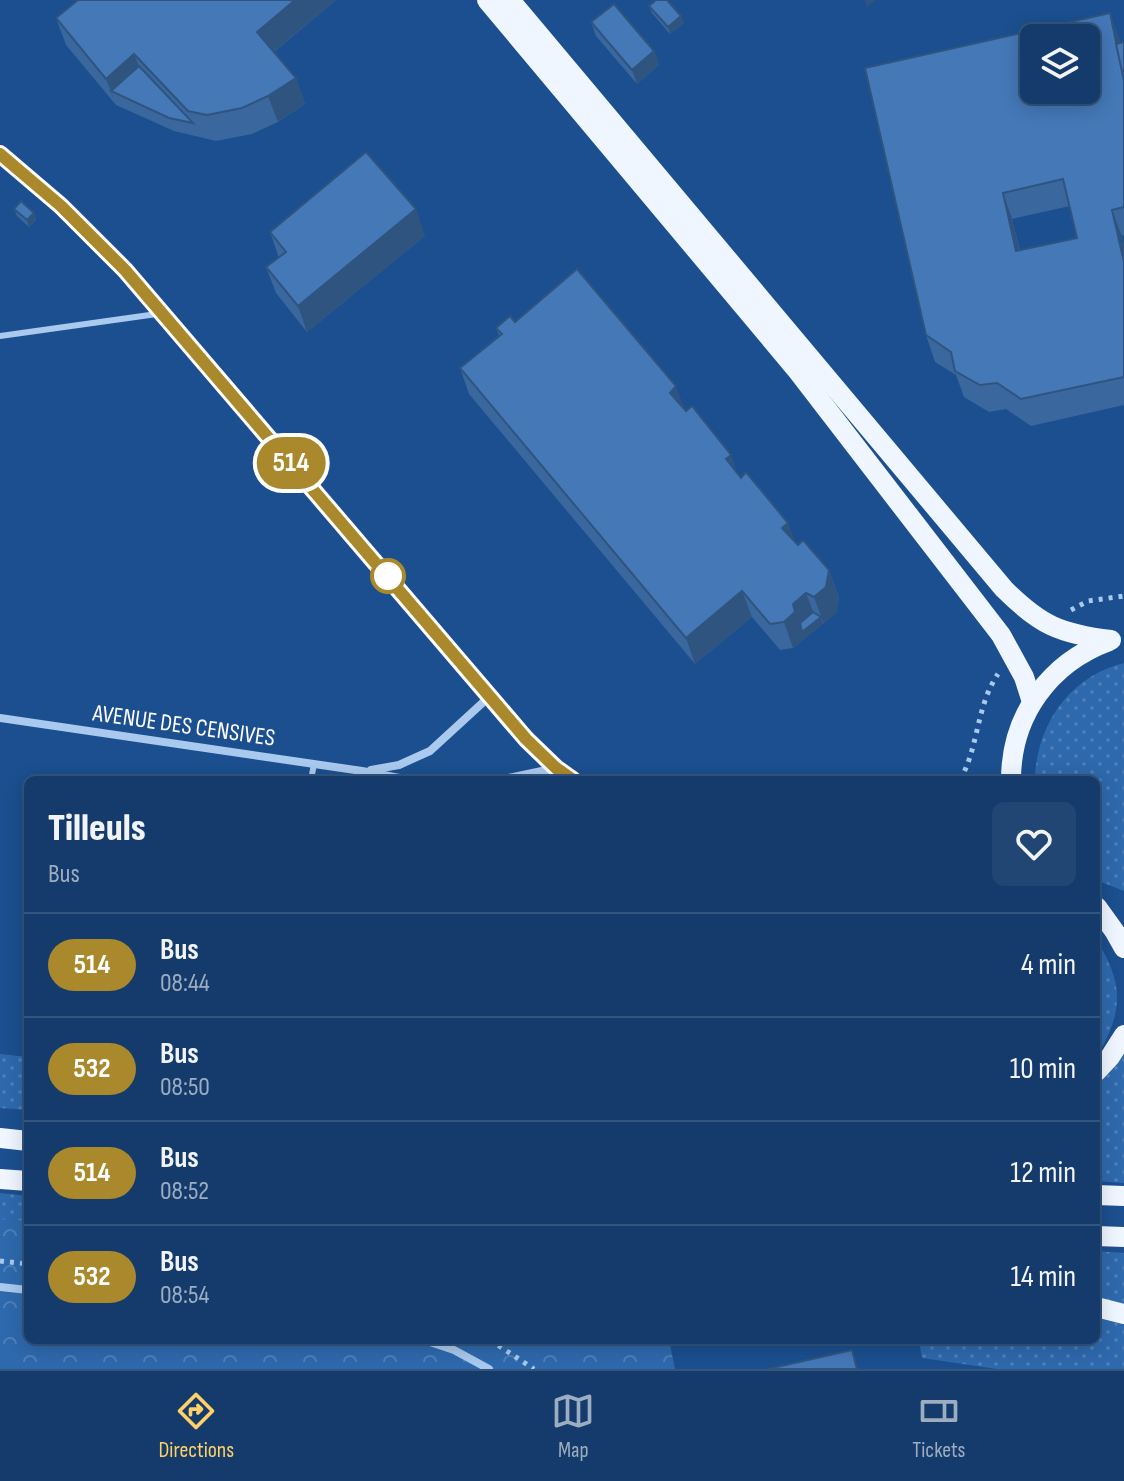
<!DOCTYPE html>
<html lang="en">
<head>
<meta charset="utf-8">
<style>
	:root { --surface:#143b6b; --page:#214673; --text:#f1f3f6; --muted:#9dadc1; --line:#33557e; --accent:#ffd166 }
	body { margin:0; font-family:"Sofia Sans Condensed",sans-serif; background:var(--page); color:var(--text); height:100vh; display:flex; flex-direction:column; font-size:30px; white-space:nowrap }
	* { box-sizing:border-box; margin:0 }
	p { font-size:26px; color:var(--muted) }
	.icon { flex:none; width:44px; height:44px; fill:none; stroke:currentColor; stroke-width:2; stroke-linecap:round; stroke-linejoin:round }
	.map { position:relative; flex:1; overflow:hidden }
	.side { position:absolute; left:24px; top:776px; width:1076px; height:568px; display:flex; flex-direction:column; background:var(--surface); border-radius:12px; box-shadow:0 4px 20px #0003,0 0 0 2px var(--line) }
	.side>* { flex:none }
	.badge { padding:0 16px; border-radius:26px; font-size:28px; line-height:52px }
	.buttons { position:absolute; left:1020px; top:24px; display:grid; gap:16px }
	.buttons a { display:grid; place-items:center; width:80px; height:80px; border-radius:12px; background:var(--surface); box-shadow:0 4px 20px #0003,0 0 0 2px var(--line); font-size:40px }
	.map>.badge { position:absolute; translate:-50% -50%; box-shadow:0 0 0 4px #fff }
	.round { display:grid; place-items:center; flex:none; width:84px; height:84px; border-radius:12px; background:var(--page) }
	.overview { display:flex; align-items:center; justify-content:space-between; height:136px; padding:0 24px }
	h1 { font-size:38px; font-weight:800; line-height:60px }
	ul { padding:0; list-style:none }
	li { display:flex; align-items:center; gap:24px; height:104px; padding:0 24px; border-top:2px solid var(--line) }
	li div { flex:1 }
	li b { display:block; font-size:30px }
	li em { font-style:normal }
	li .badge { min-width:88px; font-weight:700; text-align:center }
	.tabs { display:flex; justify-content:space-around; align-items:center; height:112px; border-top:2px solid var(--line); background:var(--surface); font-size:22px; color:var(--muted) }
	.tabs a { display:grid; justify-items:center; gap:4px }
	.tabs .selected { color:var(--accent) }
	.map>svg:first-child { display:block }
	.grass { fill:url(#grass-dots) }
	.park { fill:url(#park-crowns) }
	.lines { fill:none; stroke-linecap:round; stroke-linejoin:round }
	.path { stroke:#a9c9ee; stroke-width:5; stroke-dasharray:4 6; stroke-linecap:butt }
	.service { stroke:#a9c9ee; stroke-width:6 }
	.minor { stroke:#a9c9ee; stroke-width:8 }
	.primary { stroke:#f0f6ff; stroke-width:20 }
	.wall { fill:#3a679d; fill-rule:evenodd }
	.shaded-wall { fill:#305480 }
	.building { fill:#4478b7; stroke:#305480; stroke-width:2; fill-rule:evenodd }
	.line-casing { stroke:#fff; stroke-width:18 }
	.line { stroke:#aa892c; stroke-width:12 }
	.stop-dot { fill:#fff; stroke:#aa892c; stroke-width:4 }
	.labels { text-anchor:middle; stroke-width:6; stroke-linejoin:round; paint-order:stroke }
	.street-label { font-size:24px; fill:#fff; stroke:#1b4f8f }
</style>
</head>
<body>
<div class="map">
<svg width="1124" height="1369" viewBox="0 0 1124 1369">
	<defs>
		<pattern id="grass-dots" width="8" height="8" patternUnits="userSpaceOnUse" patternTransform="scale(2)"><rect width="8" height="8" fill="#2e69ad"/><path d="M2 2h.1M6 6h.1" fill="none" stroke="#4d80b9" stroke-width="1.8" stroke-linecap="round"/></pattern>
		<pattern id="park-crowns" width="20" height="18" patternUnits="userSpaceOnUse" patternTransform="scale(2)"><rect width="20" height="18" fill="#2e69ad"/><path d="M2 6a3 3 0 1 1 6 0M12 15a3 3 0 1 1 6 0" fill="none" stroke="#4d80b9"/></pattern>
	</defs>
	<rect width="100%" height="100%" fill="#1b4f8f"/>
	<g class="grass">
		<path d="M 1124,663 L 1124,891 L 1096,880 L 1096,780 L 1035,780 L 1035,776 C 1038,722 1071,676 1124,663 Z"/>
		<path d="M 1096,939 C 1124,984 1124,1011 1096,1058 Z"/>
		<polygon points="1124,1053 1124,1183 1096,1181 1096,1083 1121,1059"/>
		<polygon points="0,1054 28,1057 28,1110 0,1108"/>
		<polygon points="0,1193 28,1196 28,1242 0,1240"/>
		<polygon points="1096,1251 1124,1253 1124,1306 1096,1299"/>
		<polygon points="1096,1318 1124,1324 1124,1369 997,1369 922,1358 919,1341 917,1340 1096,1340"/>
	</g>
	<polygon class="park" points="0,1219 28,1221 28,1340 669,1340 675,1369 0,1369"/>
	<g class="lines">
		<g class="path">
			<polyline points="1071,610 1088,601 1124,596"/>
			<path d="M 960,780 C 979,747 976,706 998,674"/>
			<polyline points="0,1261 28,1264"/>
			<polyline points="490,1340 534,1369"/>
		</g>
		<g class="service">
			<polyline points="0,336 164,313"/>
			<polyline points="311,780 314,764"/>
		</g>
		<g class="minor">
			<path d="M 0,154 C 61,201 113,256 164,313 L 526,739 L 556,768 L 573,780"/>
			<polyline points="0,718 362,771 410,780"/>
			<polyline points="371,770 399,765 430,751 490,696"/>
			<polyline points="499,780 556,768"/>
			<polyline points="0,1287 28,1290"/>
			<polyline points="424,1340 454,1350 489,1369"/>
		</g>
		<g class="primary">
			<polyline points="487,0 796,369 1001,635 1024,677 1032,702"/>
			<path d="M 510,0 L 1004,589 C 1040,625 1060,634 1111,640"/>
			<path d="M 1011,780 C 1011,716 1049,663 1109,641"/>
			<polyline points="1097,907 1115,932 1124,948"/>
			<polyline points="1096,1072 1110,1057 1124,1035"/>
			<polyline points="0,1138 28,1141"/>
			<polyline points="0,1179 28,1181"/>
			<polyline points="1096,1195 1124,1196"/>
			<polyline points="1096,1236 1124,1237"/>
			<polyline points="1096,1307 1124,1314"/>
		</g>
	</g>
	<g class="wall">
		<polygon points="78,0 336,0 274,52 296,78 305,104 278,122 252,134 216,141 174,131 116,105 66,45 56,18"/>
		<polygon points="649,6 681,16 684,23 670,34 652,13"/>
		<polygon points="591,22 654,51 659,65 637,84 596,36"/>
		<path d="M 1124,42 L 1124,235 L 1122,236 L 1124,246 L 1124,405 L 1031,426 L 1006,409 L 989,412 L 964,397 L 956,375 L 935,362 L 926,335 L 865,68 ZM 1070,206 L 1077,238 L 1020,250 L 1012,219 Z"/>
		<polygon points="14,209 34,213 36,220 29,227 17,216"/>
		<polygon points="270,232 425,236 307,332 276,293 266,267 279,258"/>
		<polygon points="515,322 685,409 738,474 788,523 794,541 829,570 839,597 836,613 793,648 780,650 752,617 695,664 469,394 460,368 499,335 496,328"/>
	</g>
	<g class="shaded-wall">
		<polygon points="295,0 336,0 266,58 257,32"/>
		<polygon points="865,0 876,0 867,7"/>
		<polygon points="1110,13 1120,40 1124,58 1124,73"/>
		<polygon points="681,16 684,23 670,34 668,27"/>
		<polygon points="654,51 659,65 637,84 632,70"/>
		<polygon points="134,54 144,80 111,91 116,105 106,79"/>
		<polygon points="296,78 305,104 278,122 268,96"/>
		<polygon points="1003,193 1012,219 1026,277 1016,251"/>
		<polygon points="416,209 425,236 307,332 298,306"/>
		<polygon points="1112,210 1122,236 1124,246 1124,262"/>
		<polygon points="34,213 36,220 29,227 27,220"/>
		<polygon points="676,386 686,413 670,393"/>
		<polygon points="731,455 740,481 726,459"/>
		<polygon points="788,523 798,550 782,528"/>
		<polygon points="829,570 839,597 836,613 824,624 814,597"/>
		<polygon points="742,591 752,617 695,664 686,638"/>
		<polygon points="806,593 816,619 821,617 823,624 793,648 784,622 793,604"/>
	</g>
	<g class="building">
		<polygon points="78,0 295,0 257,32 296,78 268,96 242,108 207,115 188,111 134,54 106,79 56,18"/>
		<polygon points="656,0 667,0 681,16 668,27 649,6"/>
		<polygon points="614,4 654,51 632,70 591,22"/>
		<path d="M 1110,13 L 1124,80 L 1124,207 L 1112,210 L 1124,262 L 1124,377 L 1021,399 L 997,383 L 980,385 L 955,371 L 951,352 L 926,335 L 865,68 ZM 1034,38 L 1086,38 L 1086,90 L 1034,90 ZM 1063,179 L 1077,238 L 1016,251 L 1003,193 Z"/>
		<polygon points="1124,42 1124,80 1116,44"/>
		<polygon points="139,66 193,123 169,118 111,91"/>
		<polygon points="366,152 416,209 298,306 266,267 286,252 270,232"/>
		<polygon points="21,201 34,213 27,220 14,209"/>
		<polygon points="577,269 676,386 670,393 686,411 692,406 731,455 726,459 730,464 741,478 746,472 788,523 782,528 798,545 803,540 829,570 826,587 814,597 806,593 793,604 795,612 784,622 770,624 742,591 686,638 460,368 502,334 496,328 510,316 515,322"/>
		<polygon points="813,612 821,617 802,632 800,623"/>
		<polygon points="852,1350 857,1369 768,1369"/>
	</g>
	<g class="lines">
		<g class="line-casing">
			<polyline id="line" points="0,154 61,206 125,270 526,739 556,768 573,780"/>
		</g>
		<use href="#line" class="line"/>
	</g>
	<circle class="stop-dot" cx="388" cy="576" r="16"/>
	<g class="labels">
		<g class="street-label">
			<text transform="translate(184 725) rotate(8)" y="8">AVENUE DES CENSIVES</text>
		</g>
	</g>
</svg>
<div class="buttons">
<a><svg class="icon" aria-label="layers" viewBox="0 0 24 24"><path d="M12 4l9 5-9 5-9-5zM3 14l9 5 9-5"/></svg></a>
</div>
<b class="badge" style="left:291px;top:463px;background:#aa892c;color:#fff">514</b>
<section class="side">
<div class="overview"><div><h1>Tilleuls</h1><p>Bus</p></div><a class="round"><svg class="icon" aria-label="heart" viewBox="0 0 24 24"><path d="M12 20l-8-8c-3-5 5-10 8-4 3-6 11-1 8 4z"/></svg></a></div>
<ul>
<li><span class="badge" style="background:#aa892c;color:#fff">514</span><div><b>Bus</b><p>08:44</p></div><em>4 min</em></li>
<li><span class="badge" style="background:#aa892c;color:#fff">532</span><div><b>Bus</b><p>08:50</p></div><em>10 min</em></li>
<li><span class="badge" style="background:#aa892c;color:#fff">514</span><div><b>Bus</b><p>08:52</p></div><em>12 min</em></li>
<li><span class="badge" style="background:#aa892c;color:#fff">532</span><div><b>Bus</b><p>08:54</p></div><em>14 min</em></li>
</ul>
</section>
</div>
<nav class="tabs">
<a class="selected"><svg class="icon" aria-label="directions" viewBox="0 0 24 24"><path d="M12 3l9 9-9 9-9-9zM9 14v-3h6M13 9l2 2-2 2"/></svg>Directions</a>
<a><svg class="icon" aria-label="map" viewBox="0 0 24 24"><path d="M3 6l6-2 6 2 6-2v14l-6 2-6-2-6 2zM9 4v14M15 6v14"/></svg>Map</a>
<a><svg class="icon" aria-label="tickets" viewBox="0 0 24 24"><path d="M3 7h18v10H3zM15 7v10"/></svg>Tickets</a>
</nav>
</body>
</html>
